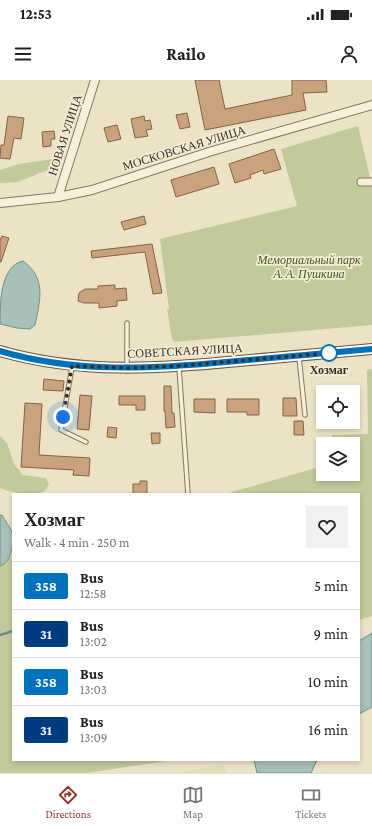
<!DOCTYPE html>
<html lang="en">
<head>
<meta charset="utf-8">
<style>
	:root { --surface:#fff; --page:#f2f2f2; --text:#222; --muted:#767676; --line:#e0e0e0; --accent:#93352f }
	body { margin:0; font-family:"Crimson Pro",serif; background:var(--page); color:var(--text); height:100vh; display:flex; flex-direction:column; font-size:15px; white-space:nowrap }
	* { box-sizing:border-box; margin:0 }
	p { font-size:13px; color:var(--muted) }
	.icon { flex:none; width:22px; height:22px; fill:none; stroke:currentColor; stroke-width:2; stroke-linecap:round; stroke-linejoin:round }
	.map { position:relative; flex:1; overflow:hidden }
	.drawer { position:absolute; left:12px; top:413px; width:348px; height:268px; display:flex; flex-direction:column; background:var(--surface); border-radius:0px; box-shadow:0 2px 6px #0003 }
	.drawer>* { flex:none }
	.badge { padding:0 8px; border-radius:3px; font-size:14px; line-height:26px }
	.fabs { position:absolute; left:316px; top:305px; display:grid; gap:8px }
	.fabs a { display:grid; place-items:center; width:44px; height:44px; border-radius:0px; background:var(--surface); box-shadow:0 2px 6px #0003; font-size:20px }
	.you { position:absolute; width:20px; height:20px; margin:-10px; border:3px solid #fff; border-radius:50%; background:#1a73e8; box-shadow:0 0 0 6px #1a73e833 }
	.map>.badge { position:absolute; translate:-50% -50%; box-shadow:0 0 0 2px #fff }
	.round { display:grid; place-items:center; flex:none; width:42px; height:42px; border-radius:0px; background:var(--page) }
	.head { display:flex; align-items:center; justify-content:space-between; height:68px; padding:0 12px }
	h1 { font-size:19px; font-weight:700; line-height:30px }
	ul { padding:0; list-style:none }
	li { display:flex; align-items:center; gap:12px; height:48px; padding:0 12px; border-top:1px solid var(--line) }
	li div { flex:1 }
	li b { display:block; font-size:15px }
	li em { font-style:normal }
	li .badge { min-width:44px; font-weight:700; text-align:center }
	.status { display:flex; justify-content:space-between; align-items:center; height:28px; padding:0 20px; background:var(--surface); direction:ltr }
	.status svg { height:11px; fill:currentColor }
	header { display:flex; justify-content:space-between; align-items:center; height:52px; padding:0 12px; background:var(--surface); font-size:18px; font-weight:700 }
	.dock { display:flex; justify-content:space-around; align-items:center; height:56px; border-top:1px solid var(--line); background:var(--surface); font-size:11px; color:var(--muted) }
	.dock a { display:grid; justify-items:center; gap:2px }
	.dock .active { color:var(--accent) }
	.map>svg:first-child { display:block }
	.farmland { fill:#e2ddb4 }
	.green { fill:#c2ca9b }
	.water { fill:#a8c0ba; stroke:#6e8e88 }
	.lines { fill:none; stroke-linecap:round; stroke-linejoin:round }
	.stream { stroke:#6e8e88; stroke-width:2.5 }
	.building { fill:#c9a27e; stroke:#856244 }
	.service-casing { stroke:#87765d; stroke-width:5.5 }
	.minor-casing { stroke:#87765d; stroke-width:9 }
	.tertiary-casing { stroke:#87765d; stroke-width:10 }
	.secondary-casing { stroke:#695740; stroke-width:12 }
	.service { stroke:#f7f0d9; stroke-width:3.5 }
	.minor { stroke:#f7f0d9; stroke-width:7 }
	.tertiary { stroke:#f7f0d9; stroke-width:8 }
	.secondary { stroke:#f7f0d9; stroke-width:10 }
	.line-casing { stroke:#fff; stroke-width:9 }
	.line { stroke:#0072bc; stroke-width:6 }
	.walk { stroke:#382d20; stroke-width:4; stroke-dasharray:0 7.2 }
	.stop-dot { fill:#fff; stroke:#0072bc; stroke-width:2 }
	.labels { text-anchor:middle; stroke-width:3.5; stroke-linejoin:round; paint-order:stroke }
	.street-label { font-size:12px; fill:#382d20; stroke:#f4edd6 }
	.park-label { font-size:12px; font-style:italic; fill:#465327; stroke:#f4edd6 }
	.stop-label { font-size:12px; font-weight:bold; fill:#382d20; stroke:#f4edd6 }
</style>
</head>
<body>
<div class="status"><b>12:53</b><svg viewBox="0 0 49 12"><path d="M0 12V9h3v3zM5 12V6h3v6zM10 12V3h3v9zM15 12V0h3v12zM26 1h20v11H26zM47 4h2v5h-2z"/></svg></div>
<header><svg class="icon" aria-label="menu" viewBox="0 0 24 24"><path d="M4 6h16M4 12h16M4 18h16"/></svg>Railo<svg class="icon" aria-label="person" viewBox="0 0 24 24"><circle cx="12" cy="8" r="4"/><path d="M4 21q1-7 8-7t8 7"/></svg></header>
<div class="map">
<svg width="372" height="693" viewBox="0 0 372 693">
	<rect width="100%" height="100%" fill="#ece3c6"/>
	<polygon class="farmland" points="223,685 228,693 176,693"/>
	<g class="green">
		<polygon points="358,46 372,106 372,245 174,262 173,259 172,259 167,229 169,229 160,159 297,126 281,69"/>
		<polygon points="53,79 56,80 58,85 56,88 45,91 18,102 0,103 0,90 19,84"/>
		<polygon points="372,289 372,536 359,540 359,414 225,414 323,386 323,394 353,394 353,364 332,364 332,355 368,354 367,290"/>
		<path d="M 0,356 L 7,363 L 14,384 L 23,395 L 46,398 L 49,405 C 47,407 46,411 43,412 C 34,418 9,412 0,408 Z"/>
		<polygon points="13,475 13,680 173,680 87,693 0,693 0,486"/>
	</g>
	<g class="water">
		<path d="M 23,181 C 47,199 40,220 35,245 L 30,249 L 17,248 L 0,244 C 0,224 0,186 23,181 Z"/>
		<path d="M 0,435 L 2,435 C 5,441 10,447 12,452 C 14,463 12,482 0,486 Z"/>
		<polygon points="372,553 372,627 359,634 359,561"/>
		<polygon points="254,680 317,680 311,693 257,693"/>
	</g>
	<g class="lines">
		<polyline class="stream" points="0,555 13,551"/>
	</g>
	<g class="building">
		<polygon points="195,0 219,0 225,29 292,15 292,0 326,0 327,12 303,13 306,30 205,50"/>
		<polygon points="187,33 190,47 180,49 176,35"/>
		<polygon points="8,36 24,38 21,59 14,58 10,79 0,78 1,65 4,65"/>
		<polygon points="144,36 145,41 150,40 152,49 146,50 148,56 135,58 131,39"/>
		<polygon points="117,45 121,59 108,62 104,48"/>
		<polygon points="54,51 55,59 51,59 51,66 43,67 42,52"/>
		<polygon points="274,69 281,89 264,94 263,90 250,95 251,98 235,103 229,84"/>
		<polygon points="214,87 219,104 176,117 171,100"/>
		<polygon points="144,136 146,144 124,150 121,142"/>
		<polygon points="2,156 9,158 1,182 0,182 0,160"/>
		<polygon points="152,164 162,213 153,214 145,172 92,178 91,171"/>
		<polygon points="115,205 115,209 126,208 127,220 117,221 117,226 99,228 99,223 84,223 78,221 79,213 85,209 98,209 98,206"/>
		<polygon points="44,299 64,301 63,311 43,310"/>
		<polygon points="164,306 171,306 172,333 174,333 175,347 166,348 165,331 164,331"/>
		<polygon points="80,315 92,316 89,350 77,349"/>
		<polygon points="119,316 145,316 145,330 136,330 136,325 119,325"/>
		<polygon points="283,318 296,318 297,336 283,336"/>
		<polygon points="194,319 215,319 215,333 194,332"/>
		<polygon points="227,319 259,319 259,335 247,335 247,332 227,332"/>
		<polygon points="25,323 42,324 39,375 90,378 89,396 73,395 74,390 21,387"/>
		<polygon points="294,341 303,341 304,355 294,355"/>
		<polygon points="108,347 117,348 116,358 107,357"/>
		<polygon points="151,353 160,353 160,363 152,364"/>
		<polygon points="140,401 147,401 147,414 133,414 133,404 140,404"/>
	</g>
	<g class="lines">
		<g class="service-casing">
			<g id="service">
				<polyline points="299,277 305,335"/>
				<polyline points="72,287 61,350 86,362"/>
				<polyline points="127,287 127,243"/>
				<polyline points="179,288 188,414"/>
			</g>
		</g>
		<g class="minor-casing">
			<polyline id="minor" points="361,102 372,102"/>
		</g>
		<g class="tertiary-casing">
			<g id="tertiary">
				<polyline points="58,117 95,0"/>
				<polyline points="0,123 58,117 92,110 212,71 372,25"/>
			</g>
		</g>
		<g class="secondary-casing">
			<path id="secondary" d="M 0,271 C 80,294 157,289 239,281 C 283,277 328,273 372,269"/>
		</g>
		<use href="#service" class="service"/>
		<use href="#minor" class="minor"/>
		<use href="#tertiary" class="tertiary"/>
		<use href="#secondary" class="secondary"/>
	</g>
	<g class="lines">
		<g class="line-casing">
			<path id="line" d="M 0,271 C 74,293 150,289 226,282 C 275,278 323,273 372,269"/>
		</g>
		<use href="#line" class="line"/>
		<polyline class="walk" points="63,337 72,286 127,288 179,286 329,273"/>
	</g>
	<circle class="stop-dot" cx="329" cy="273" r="8"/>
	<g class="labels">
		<g class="street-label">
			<text transform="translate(65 55) rotate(-72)" y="4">НОВАЯ УЛИЦА</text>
			<text transform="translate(184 68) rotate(-17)" y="4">МОСКОВСКАЯ УЛИЦА</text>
			<text transform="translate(185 271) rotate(-3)" y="4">СОВЕТСКАЯ УЛИЦА</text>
		</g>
		<g class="park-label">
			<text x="309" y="184">Мемориальный парк<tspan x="309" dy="14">А. А. Пушкина</tspan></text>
		</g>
		<g class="stop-label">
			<text x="329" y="294">Хозмаг</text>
		</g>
	</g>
</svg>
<div class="fabs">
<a><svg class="icon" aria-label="locate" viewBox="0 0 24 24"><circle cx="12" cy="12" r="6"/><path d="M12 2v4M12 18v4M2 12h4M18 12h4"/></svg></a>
<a><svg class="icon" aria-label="layers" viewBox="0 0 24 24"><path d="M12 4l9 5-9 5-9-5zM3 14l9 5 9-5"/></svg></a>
</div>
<div class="you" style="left:63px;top:337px"></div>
<section class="drawer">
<div class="head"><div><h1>Хозмаг</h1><p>Walk · 4 min · 250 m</p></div><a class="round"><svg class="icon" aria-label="heart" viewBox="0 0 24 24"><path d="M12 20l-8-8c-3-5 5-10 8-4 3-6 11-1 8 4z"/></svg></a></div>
<ul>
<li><span class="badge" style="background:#0072bc;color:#fff">358</span><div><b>Bus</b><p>12:58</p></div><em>5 min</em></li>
<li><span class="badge" style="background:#003b80;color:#fff">31</span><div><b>Bus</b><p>13:02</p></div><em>9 min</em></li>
<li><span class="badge" style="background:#0072bc;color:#fff">358</span><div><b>Bus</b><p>13:03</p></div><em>10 min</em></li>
<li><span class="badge" style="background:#003b80;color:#fff">31</span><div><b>Bus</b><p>13:09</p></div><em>16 min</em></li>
</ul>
</section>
</div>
<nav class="dock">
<a class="active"><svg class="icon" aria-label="directions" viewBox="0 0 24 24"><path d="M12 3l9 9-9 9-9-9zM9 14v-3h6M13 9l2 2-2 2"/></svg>Directions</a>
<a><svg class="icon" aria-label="map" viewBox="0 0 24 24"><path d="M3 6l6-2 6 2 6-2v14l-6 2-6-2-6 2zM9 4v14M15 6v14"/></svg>Map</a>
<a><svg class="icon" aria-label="tickets" viewBox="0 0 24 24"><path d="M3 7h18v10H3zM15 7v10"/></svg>Tickets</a>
</nav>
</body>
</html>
